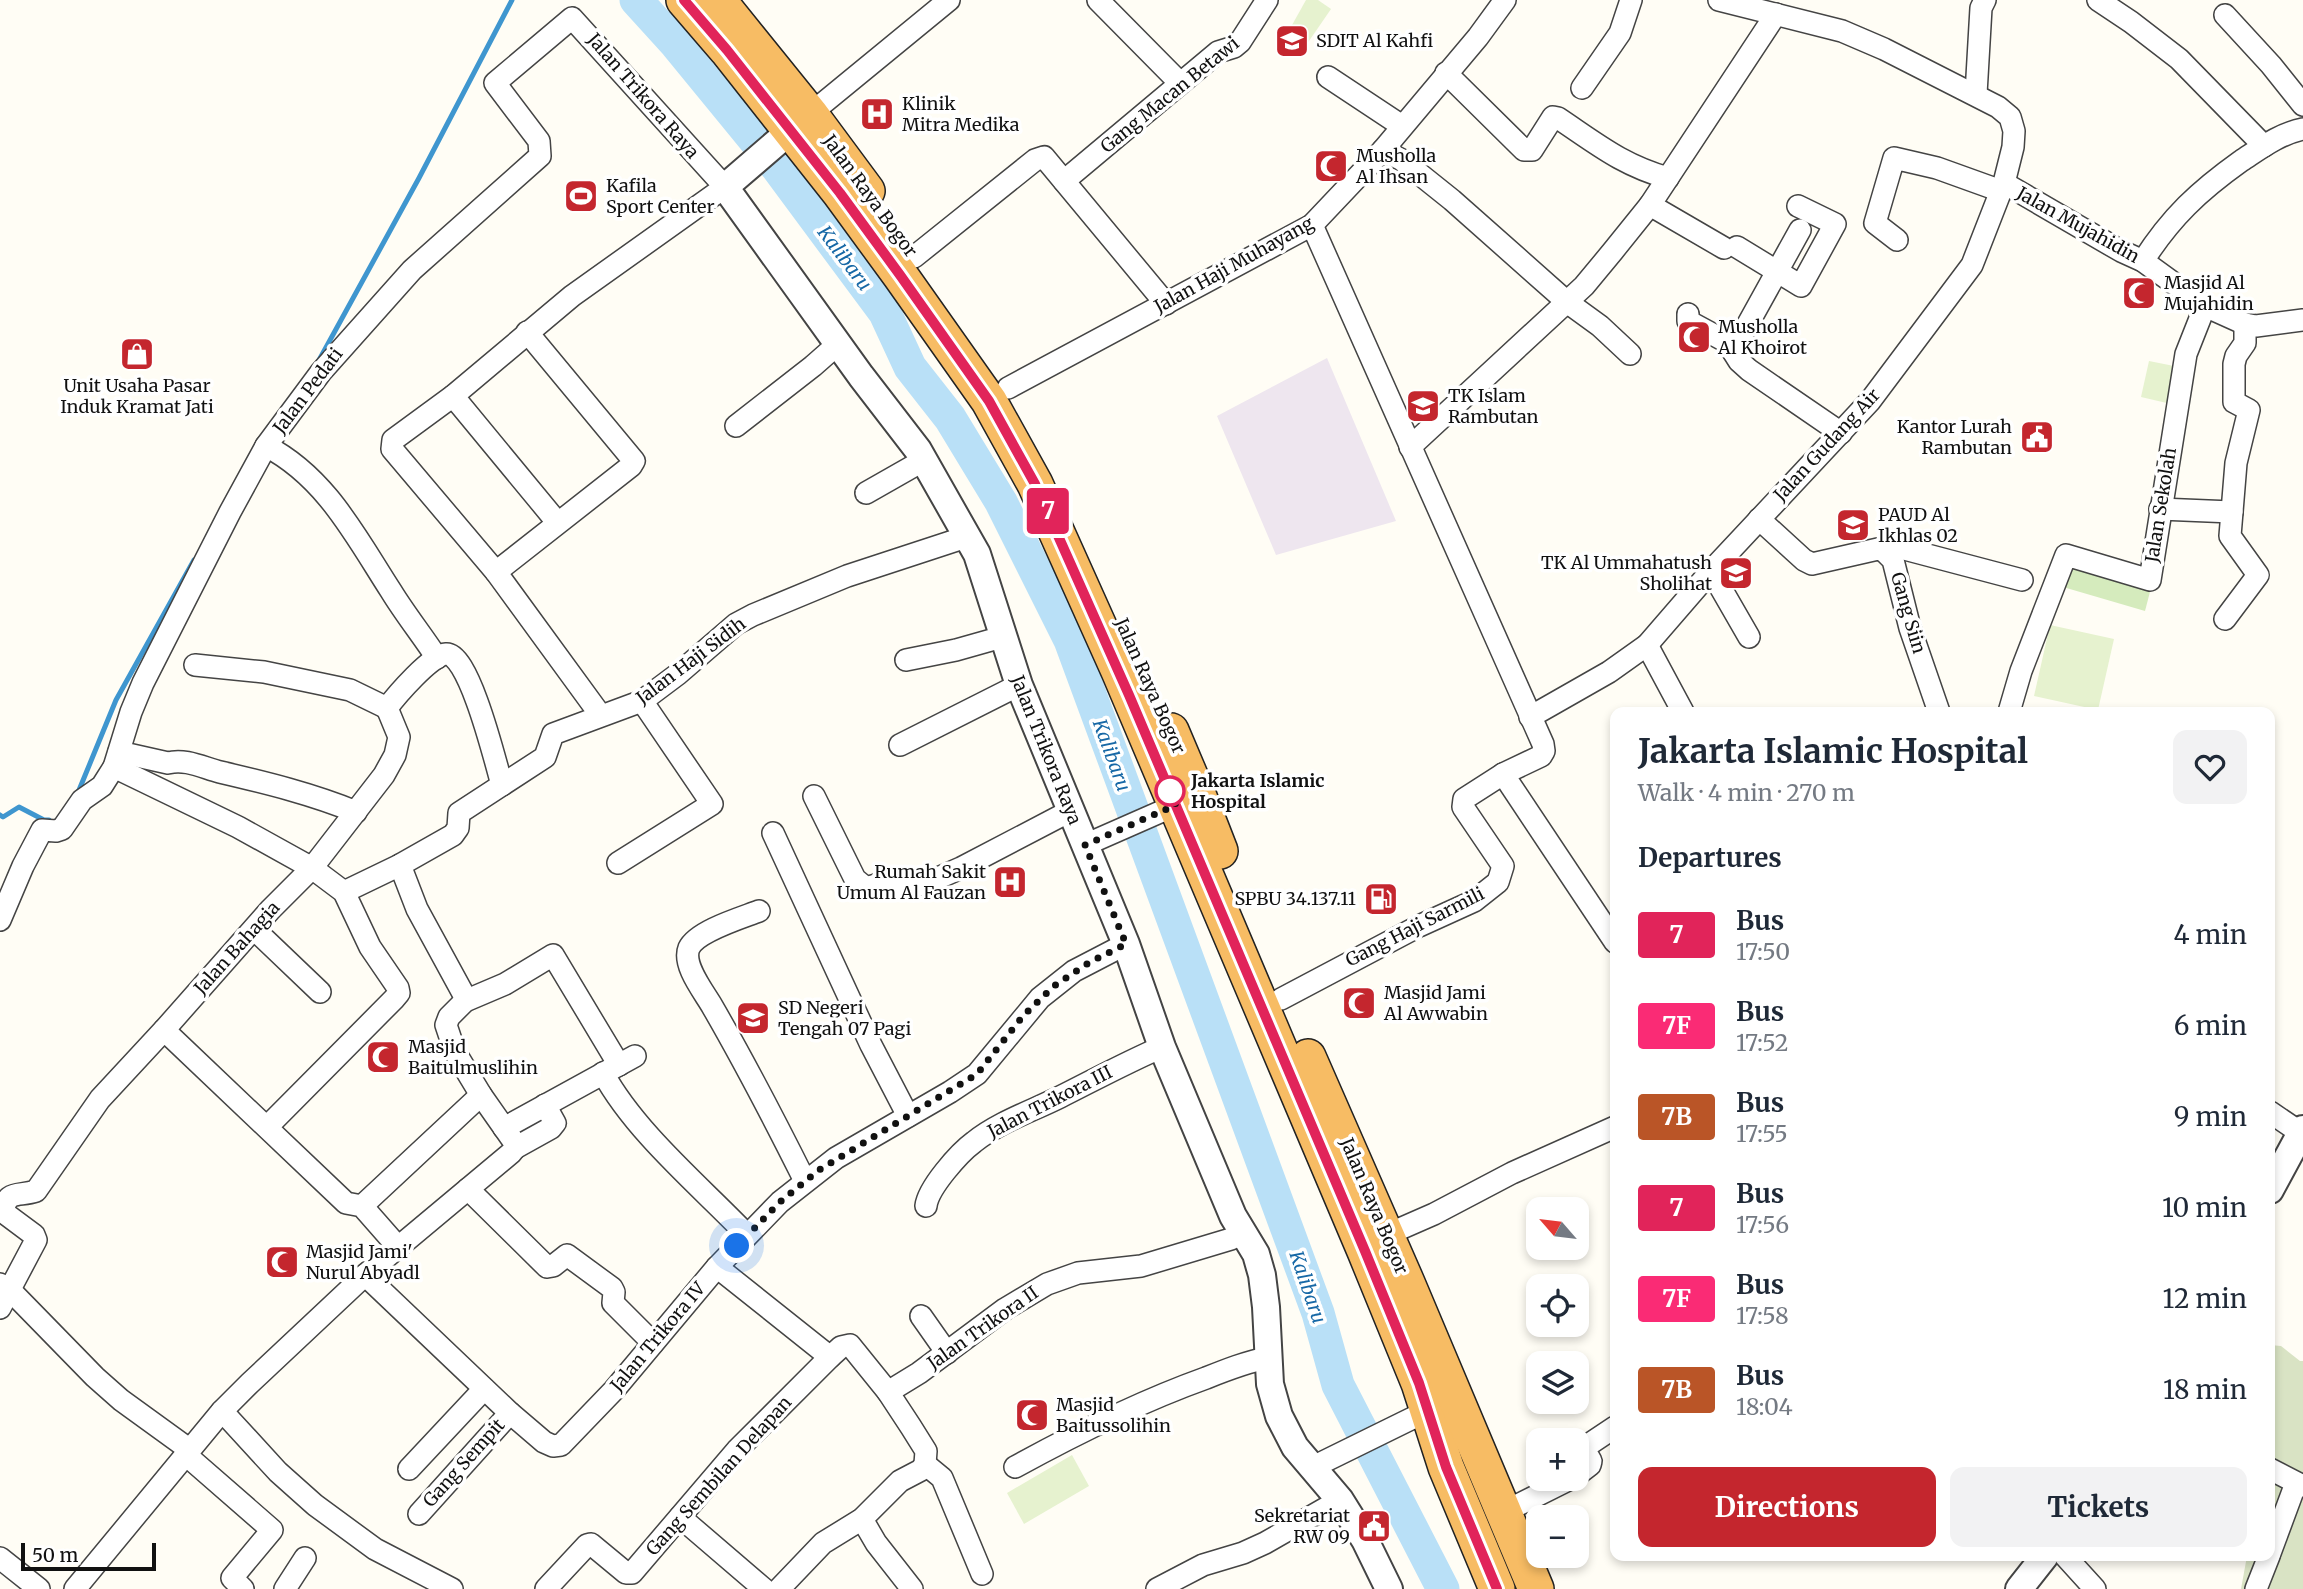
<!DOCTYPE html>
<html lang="en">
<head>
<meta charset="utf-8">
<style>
	:root { --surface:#fff; --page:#f2f2f3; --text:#1f2937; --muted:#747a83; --accent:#c4262e }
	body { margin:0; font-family:Merriweather,serif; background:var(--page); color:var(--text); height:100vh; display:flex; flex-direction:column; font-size:26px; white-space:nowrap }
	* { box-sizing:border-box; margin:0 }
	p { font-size:23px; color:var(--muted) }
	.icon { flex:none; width:38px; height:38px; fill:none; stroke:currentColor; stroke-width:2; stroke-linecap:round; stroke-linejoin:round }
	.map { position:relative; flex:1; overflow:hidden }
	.side { position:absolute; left:1610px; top:707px; width:665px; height:854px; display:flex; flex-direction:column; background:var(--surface); border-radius:14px; box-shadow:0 4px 10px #0003 }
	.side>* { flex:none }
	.badge { padding:0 14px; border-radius:5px; font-size:24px; line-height:46px }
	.needle { width:46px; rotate:298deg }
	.fabs { position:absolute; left:1526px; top:1197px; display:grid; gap:14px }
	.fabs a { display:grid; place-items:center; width:63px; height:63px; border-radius:14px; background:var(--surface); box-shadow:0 4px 10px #0003; font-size:35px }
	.scale { position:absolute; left:21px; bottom:18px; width:135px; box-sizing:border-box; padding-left:7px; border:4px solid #111; border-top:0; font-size:19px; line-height:24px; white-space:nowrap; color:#111; -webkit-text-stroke:5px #fff; paint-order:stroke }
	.you { position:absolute; width:35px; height:35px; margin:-18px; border:5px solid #fff; border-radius:50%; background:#1a73e8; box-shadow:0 0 0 10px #1a73e833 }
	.map>.badge { position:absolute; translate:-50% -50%; box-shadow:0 0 0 4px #fff }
	h2 { padding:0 28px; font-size:26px; line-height:63px }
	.round { display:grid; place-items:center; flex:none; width:74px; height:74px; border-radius:14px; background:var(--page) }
	.overview { display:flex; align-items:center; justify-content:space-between; height:119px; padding:0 28px }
	h1 { font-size:33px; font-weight:700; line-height:52px }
	.cta { display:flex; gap:14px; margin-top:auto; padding:14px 28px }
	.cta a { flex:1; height:80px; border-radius:14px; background:var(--accent); color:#fff; font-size:28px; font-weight:700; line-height:80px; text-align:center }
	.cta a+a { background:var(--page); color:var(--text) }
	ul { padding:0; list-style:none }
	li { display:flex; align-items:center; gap:21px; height:91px; padding:0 28px }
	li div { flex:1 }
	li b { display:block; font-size:26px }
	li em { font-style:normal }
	li .badge { min-width:77px; font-weight:700; text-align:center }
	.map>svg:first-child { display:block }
	.industrial { fill:#eee6ef }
	.green { fill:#d5ebbd }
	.cemetery { fill:#d9e3c4 }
	.pitch { fill:#e6f2cf }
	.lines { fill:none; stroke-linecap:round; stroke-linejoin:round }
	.stream { stroke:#3f96cf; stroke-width:5 }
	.river { stroke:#b9e0f7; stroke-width:33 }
	.minor-casing { stroke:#444; stroke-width:24 }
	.tertiary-casing { stroke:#444; stroke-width:30 }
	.trunk-casing { stroke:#222; stroke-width:38 }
	.minor { stroke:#fff; stroke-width:21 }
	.tertiary { stroke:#fff; stroke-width:26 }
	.trunk { stroke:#f7bc64; stroke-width:35 }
	.line-casing { stroke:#fff; stroke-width:16 }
	.line { stroke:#e1245a; stroke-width:10 }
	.walk { stroke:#111; stroke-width:7; stroke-dasharray:0 12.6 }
	.stop-dot { fill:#fff; stroke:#e1245a; stroke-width:3.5 }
	.labels { text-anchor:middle; stroke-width:7; stroke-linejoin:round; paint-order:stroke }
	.poi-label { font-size:18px; fill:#111; stroke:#fff; text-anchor:start }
	.street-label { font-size:18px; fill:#111; stroke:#fff }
	.stop-label { font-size:18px; font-weight:bold; fill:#111; stroke:#fff; text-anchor:start }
	.water-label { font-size:19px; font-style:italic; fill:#1768a6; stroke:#fff }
</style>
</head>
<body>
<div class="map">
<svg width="2303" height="1589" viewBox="0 0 2303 1589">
	<rect width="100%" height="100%" fill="#fffdf5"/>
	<polygon class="industrial" points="1327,358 1396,521 1276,555 1217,416"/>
	<polygon class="green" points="2069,564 2151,588 2145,611 2063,587"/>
	<polygon class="cemetery" points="2270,1345 2281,1346 2300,1361 2303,1361 2303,1589 2241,1589 2247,1556 2270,1556"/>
	<g class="pitch">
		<polygon points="1306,0 1318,0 1331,9 1300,54 1282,43"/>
		<polygon points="2149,361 2179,367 2171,404 2141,397"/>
		<polygon points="2050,625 2114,639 2098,710 2034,696"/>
		<polygon points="1072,1455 1089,1486 1024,1524 1007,1493"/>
	</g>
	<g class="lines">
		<g class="stream">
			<polyline points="318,362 419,178 512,0"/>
			<polyline points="77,795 116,700 194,560"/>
			<polyline points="0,815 3,817 19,807 44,820 49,820"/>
		</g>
		<polyline class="river" points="636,0 676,44 776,166 885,313 910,367 950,418 1001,502 1070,640 1318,1313 1338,1385 1443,1589"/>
		<g class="minor-casing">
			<g id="minor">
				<polyline points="1098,0 1180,83"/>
				<polyline points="2098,0 2131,22 2179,59 2264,146"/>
				<polyline points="2225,15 2271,65 2303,105"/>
				<path d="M 1446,73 L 1524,150 L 1532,150 L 1553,117 L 1558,118 C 1597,144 1622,165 1668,178"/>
				<polyline points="1328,77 1402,126"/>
				<polyline points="1582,88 1620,33 1631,0"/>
				<polyline points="1976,94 1981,8 1985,0"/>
				<polyline points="810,114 949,0"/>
				<polyline points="1383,150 1402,160 1452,200 1567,302 1600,326 1630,354"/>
				<polyline points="1064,181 1218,52 1234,47 1240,42 1267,0"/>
				<polyline points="2004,183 2121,251 2143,261 2205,306 2245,324 2256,326 2303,320"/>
				<polyline points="1650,205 1724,248"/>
				<polyline points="1897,240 1875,223 1894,158 1937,168 2001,191"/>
				<polyline points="1737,247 1801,286 1835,224 1798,206"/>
				<polyline points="914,257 1035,160 1044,157 1166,304"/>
				<path d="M 2143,261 C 2171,217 2199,191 2241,161 C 2261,148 2279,134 2303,129"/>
				<polyline points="1688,314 1688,321 1727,342 1739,361 1749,370 1841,433"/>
				<polyline points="527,332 634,461 631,466 496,572 596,709"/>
				<polyline points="1733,351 1800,230"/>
				<polyline points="1008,388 1312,225 1383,150 1478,37 1505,0"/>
				<polyline points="453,396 557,522"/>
				<polyline points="736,426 813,366 838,344"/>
				<path d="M 266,446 C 326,477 356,537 391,591 C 405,614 422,635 437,658"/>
				<polyline points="1410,447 1584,286 1613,251 1650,205 1776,14"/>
				<polyline points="866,493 924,460"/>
				<polyline points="2160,509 2232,512"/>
				<polyline points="1759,519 1804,560 1812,564 1878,549 1884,551 1893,560 1910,628 1939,712"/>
				<polyline points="1884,551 1897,547 2022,580"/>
				<polyline points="1711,571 1749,637"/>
				<polyline points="2225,619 2258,575 2230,536 2236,463 2249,410 2234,402 2234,364 2236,356 2245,343 2245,324"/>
				<polyline points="1647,645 1683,712"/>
				<polyline points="906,660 956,650 1002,637"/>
				<polyline points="195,665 264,672 350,690 387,708"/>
				<polyline points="2009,712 2021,671 2066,555 2150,580 2186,354 2205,306"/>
				<polyline points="1530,717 1609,672 1647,645 1711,571 1870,401 1972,265 2004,183 2013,147 2014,131 2010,117 1998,107 1884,49 1842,31 1719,0"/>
				<polyline points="900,745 1019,685"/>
				<path d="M 119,752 L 168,763 C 185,758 204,768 220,772 C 267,783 312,794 356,812"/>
				<polyline points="114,767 238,827 312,868 344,892 370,947 398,988 399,993 394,999 267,1127"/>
				<polyline points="1503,774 1615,942"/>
				<polyline points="814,796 855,879 866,888 879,884 897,887 922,885 961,868 1070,811"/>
				<polyline points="773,833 871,1045 908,1116"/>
				<polyline points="1085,845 1176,805"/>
				<polyline points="618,863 712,804 642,701"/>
				<polyline points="400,865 417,909 465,997 465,1001"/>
				<polyline points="344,892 400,865 453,835 458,828 459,813 545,757 553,734 642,701 678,674 736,624 753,615 847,576 969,536"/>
				<path d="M 759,911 C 741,918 697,931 689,948 C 682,965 704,992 712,1006 C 745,1063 775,1121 805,1181"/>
				<polyline points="0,920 23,866 42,830 56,831 62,829 82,800 102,786 114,767 131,712 143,683 230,512 266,446 321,372 412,270 540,156 539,141 495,83 572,18 725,187 572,296 453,396 393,440 392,449 496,572"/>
				<polyline points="254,929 320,992"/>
				<polyline points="1281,999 1419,926 1474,901 1498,882 1503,866 1463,807 1464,799 1503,774 1541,756 1544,751 1543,744 1312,225"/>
				<path d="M 164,1030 L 270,910 L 312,868 L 384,775 L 395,755 L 399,737 L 387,708 C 396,696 431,655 446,654 C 469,652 496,764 502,785"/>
				<path d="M 603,1073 C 635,1132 700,1186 747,1235"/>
				<polyline points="2270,1112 2301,1133"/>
				<polyline points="504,1128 635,1056"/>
				<polyline points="515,1148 551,1128 555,1123 545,1105"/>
				<polyline points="468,1189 547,1267 553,1266 567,1255 612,1288 614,1292 613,1303 653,1343"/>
				<polyline points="362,1206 481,1095"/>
				<path d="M 926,1206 C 928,1188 959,1153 974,1142 C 999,1122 1032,1111 1060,1097 C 1094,1080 1127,1062 1162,1047"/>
				<polyline points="1386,1235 1434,1214 1512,1173 1615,1127"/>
				<polyline points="717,1267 830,1357"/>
				<polyline points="365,1275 510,1413 544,1442 553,1446 561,1445 614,1390 717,1267 780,1202 836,1158 950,1092 977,1074 1040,998 1074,971 1126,944"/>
				<polyline points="0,1284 10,1290 95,1377 121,1400 190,1450"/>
				<path d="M 0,1308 L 36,1240 L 34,1235 L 3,1212 C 7,1189 18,1197 36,1191 L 100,1099 L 164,1030 L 346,1203 L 362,1206 L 398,1247"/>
				<polyline points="921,1316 947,1353"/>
				<polyline points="888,1392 919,1373 1005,1309 1047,1284 1078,1273 1141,1266 1231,1239 1243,1232"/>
				<polyline points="222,1411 278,1472 315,1505 375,1549 452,1589"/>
				<polyline points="186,1455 272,1530 232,1578 243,1589"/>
				<polyline points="925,1464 942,1478 982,1574"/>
				<path d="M 1015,1467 C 1077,1433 1139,1402 1206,1378 C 1226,1370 1246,1362 1267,1358"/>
				<polyline points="1311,1468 1429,1410"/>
				<polyline points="409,1469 484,1389"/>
				<polyline points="2270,1469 2303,1486"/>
				<polyline points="1577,1475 1590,1465 1591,1461 1586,1452 1588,1445 1615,1427"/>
				<polyline points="1502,1513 1570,1479"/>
				<polyline points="419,1514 510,1413"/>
				<polyline points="680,1517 764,1589"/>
				<polyline points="862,1519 876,1543 912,1589"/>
				<polyline points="2270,1553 2296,1483"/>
				<polyline points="2065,1556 2095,1589"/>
				<polyline points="0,1558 39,1589"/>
				<polyline points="75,1589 222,1411 250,1383 365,1275 511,1153 515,1148 514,1142 481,1095 455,1052 446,1025 449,1017 465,1001 505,984 553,955 619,1065"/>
				<polyline points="285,1589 305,1558"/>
				<polyline points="546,1589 587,1545 591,1544 626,1573 632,1573 737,1450 830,1357 841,1347 850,1345 888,1392 911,1427 926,1451 925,1464 921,1470 900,1481 862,1519 823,1543 779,1589"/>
				<polyline points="1157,1589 1203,1565 1243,1553 1265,1543 1340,1500"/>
				<polyline points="2256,1589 2269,1556"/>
			</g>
		</g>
		<g class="tertiary-casing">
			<g id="tertiary">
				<polyline points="804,119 725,187 861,376 918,450 977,554 1019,685 1126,944 1162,1047 1233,1216 1256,1254 1262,1275 1266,1307 1270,1384 1279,1416 1295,1447 1340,1500 1365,1540 1389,1589"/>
				<polyline points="2270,1190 2303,1129"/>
				<polyline points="2019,1589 2045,1556"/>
			</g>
		</g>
		<g class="trunk-casing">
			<g id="trunk">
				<polyline points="684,0 727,50 840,193 900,275 989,401 1035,484 1119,671 1365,1251 1419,1383 1446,1467 1497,1589"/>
				<polyline points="718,0 810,114 867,191"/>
				<polyline points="1171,731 1199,797 1220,851"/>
				<polyline points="1308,1057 1407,1283 1536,1589"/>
			</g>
		</g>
		<use href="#minor" class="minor"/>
		<use href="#tertiary" class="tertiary"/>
		<use href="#trunk" class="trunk"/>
	</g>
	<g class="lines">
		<g class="line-casing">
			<polyline id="line" points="684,0 727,50 840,193 900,275 989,401 1035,484 1129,695 1365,1251 1419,1383 1446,1467 1497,1589"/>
		</g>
		<use href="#line" class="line"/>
		<polyline class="walk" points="737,1246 780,1202 819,1170 977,1074 1023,1016 1054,986 1090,962 1126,944 1085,845 1176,805 1170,791"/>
	</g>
	<defs>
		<g id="school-square" transform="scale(1.75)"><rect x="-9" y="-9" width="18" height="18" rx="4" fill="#c4262e" stroke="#fff"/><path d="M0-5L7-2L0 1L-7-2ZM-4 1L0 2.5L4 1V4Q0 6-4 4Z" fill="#fff"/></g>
		<g id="hospital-square" transform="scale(1.75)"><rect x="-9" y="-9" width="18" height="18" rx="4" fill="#c4262e" stroke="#fff"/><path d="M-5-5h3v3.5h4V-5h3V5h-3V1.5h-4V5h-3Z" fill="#fff"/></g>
		<g id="mosque-square" transform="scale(1.75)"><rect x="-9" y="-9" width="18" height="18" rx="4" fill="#c4262e" stroke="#fff"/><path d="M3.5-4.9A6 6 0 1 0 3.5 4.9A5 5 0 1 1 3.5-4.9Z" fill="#fff"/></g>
		<g id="stadium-square" transform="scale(1.75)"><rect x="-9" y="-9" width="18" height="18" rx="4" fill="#c4262e" stroke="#fff"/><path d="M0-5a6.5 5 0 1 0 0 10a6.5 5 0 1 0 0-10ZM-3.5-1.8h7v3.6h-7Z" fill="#fff"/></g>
		<g id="shop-square" transform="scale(1.75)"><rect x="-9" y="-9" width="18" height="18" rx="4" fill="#c4262e" stroke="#fff"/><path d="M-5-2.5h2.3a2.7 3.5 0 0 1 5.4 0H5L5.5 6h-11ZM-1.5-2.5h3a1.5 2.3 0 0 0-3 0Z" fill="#fff"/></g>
		<g id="civic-square" transform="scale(1.75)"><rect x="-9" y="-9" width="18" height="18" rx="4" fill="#c4262e" stroke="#fff"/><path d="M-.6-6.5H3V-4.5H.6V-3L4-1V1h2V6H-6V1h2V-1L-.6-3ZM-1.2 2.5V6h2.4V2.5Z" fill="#fff"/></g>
		<g id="fuel-square" transform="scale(1.75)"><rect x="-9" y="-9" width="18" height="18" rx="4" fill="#c4262e" stroke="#fff"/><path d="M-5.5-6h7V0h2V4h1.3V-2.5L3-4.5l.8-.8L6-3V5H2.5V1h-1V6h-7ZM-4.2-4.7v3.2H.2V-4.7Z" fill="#fff"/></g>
	</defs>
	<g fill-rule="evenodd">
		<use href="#school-square" x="1292" y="41"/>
		<use href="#hospital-square" x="877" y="114"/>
		<use href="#mosque-square" x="1331" y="166"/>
		<use href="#stadium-square" x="581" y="196"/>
		<use href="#mosque-square" x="2139" y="293"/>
		<use href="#mosque-square" x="1694" y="337"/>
		<use href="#shop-square" x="137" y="354"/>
		<use href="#school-square" x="1423" y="406"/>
		<use href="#civic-square" x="2037" y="437"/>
		<use href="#school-square" x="1853" y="525"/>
		<use href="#school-square" x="1736" y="573"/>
		<use href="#hospital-square" x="1010" y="882"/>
		<use href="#fuel-square" x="1381" y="899"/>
		<use href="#mosque-square" x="1359" y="1003"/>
		<use href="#school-square" x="753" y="1018"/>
		<use href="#mosque-square" x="383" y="1057"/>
		<use href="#mosque-square" x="282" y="1262"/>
		<use href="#mosque-square" x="1032" y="1415"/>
		<use href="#civic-square" x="1374" y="1526"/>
	</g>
	<circle class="stop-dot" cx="1170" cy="791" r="14"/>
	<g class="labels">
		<g class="poi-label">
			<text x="1316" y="47">SDIT Al Kahfi</text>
			<text x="902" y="110">Klinik<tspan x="902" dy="21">Mitra Medika</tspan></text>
			<text x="1356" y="162">Musholla<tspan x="1356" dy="21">Al Ihsan</tspan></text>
			<text x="606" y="192">Kafila<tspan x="606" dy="21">Sport Center</tspan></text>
			<text x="2164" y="289">Masjid Al<tspan x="2164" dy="21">Mujahidin</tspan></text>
			<text x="1718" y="333">Musholla<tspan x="1718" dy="21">Al Khoirot</tspan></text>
			<text x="137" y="392" text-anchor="middle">Unit Usaha Pasar<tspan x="137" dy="21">Induk Kramat Jati</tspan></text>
			<text x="1448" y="402">TK Islam<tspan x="1448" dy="21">Rambutan</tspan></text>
			<text x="2012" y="433" text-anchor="end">Kantor Lurah<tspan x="2012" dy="21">Rambutan</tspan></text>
			<text x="1878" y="521">PAUD Al<tspan x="1878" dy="21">Ikhlas 02</tspan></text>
			<text x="1712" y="569" text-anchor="end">TK Al Ummahatush<tspan x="1712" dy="21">Sholihat</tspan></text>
			<text x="986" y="878" text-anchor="end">Rumah Sakit<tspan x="986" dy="21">Umum Al Fauzan</tspan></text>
			<text x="1356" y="905" text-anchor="end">SPBU 34.137.11</text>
			<text x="1384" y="999">Masjid Jami<tspan x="1384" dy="21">Al Awwabin</tspan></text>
			<text x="778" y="1014">SD Negeri<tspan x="778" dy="21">Tengah 07 Pagi</tspan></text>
			<text x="408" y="1053">Masjid<tspan x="408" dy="21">Baitulmuslihin</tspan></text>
			<text x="306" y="1258">Masjid Jami'<tspan x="306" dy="21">Nurul Abyadl</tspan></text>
			<text x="1056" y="1411">Masjid<tspan x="1056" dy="21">Baitussolihin</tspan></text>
			<text x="1350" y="1522" text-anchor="end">Sekretariat<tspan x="1350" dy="21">RW 09</tspan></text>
		</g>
		<g class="street-label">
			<text transform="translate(1170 95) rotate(-39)" y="6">Gang Macan Betawi</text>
			<text transform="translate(643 96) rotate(49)" y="6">Jalan Trikora Raya</text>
			<text transform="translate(870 196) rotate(54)" y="6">Jalan Raya Bogor</text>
			<text transform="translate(2078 225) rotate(29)" y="6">Jalan Mujahidin</text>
			<text transform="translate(1234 265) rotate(-29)" y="6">Jalan Haji Muhayang</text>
			<text transform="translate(308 391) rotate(-53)" y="6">Jalan Pedati</text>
			<text transform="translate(1827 445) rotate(-47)" y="6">Jalan Gudang Air</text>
			<text transform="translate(2161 505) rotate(-81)" y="6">Jalan Sekolah</text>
			<text transform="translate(1908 613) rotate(74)" y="6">Gang Siin</text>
			<text transform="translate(691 661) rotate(-37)" y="6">Jalan Haji Sidih</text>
			<text transform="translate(1150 686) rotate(66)" y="6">Jalan Raya Bogor</text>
			<text transform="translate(1046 750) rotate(68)" y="6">Jalan Trikora Raya</text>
			<text transform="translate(1415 927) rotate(-27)" y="6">Gang Haji Sarmili</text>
			<text transform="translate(237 948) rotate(-48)" y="6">Jalan Bahagia</text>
			<text transform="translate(1050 1102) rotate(-27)" y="6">Jalan Trikora III</text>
			<text transform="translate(1374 1206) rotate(67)" y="6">Jalan Raya Bogor</text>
			<text transform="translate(983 1328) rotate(-35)" y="6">Jalan Trikora II</text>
			<text transform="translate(658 1337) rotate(-50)" y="6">Jalan Trikora IV</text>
			<text transform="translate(464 1463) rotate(-48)" y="6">Gang Sempit</text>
			<text transform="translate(719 1476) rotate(-48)" y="6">Gang Sembilan Delapan</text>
		</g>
		<g class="stop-label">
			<text x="1191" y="787">Jakarta Islamic<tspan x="1191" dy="21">Hospital</tspan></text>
		</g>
		<g class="water-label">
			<text transform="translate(845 258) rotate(53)" y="7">Kalibaru</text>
			<text transform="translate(1112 755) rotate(70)" y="7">Kalibaru</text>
			<text transform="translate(1308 1287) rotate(71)" y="7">Kalibaru</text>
		</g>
	</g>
</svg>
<div class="fabs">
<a><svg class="needle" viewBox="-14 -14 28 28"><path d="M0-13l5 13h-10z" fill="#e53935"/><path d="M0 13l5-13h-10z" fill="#747a83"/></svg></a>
<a><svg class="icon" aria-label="locate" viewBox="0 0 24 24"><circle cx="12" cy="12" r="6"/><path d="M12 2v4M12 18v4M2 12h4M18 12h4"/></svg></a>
<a><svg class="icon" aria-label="layers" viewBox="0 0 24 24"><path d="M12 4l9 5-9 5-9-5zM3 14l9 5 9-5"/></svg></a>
<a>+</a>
<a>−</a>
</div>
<div class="scale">50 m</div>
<div class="you" style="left:737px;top:1246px"></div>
<b class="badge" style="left:1048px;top:511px;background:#e1245a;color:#fff">7</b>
<section class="side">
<div class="overview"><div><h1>Jakarta Islamic Hospital</h1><p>Walk · 4 min · 270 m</p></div><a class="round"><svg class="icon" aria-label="heart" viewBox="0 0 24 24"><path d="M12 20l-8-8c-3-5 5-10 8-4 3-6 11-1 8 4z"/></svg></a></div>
<h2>Departures</h2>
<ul>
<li><span class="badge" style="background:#e1245a;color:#fff">7</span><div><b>Bus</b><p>17:50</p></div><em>4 min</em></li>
<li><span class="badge" style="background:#fa2b75;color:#fff">7F</span><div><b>Bus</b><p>17:52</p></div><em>6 min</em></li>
<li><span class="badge" style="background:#ba5527;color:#fff">7B</span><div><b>Bus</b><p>17:55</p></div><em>9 min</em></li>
<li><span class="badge" style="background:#e1245a;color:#fff">7</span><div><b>Bus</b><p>17:56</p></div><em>10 min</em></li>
<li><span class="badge" style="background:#fa2b75;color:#fff">7F</span><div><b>Bus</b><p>17:58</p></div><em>12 min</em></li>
<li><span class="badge" style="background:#ba5527;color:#fff">7B</span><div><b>Bus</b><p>18:04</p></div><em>18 min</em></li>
</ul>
<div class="cta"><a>Directions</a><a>Tickets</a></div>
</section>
</div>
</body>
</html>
